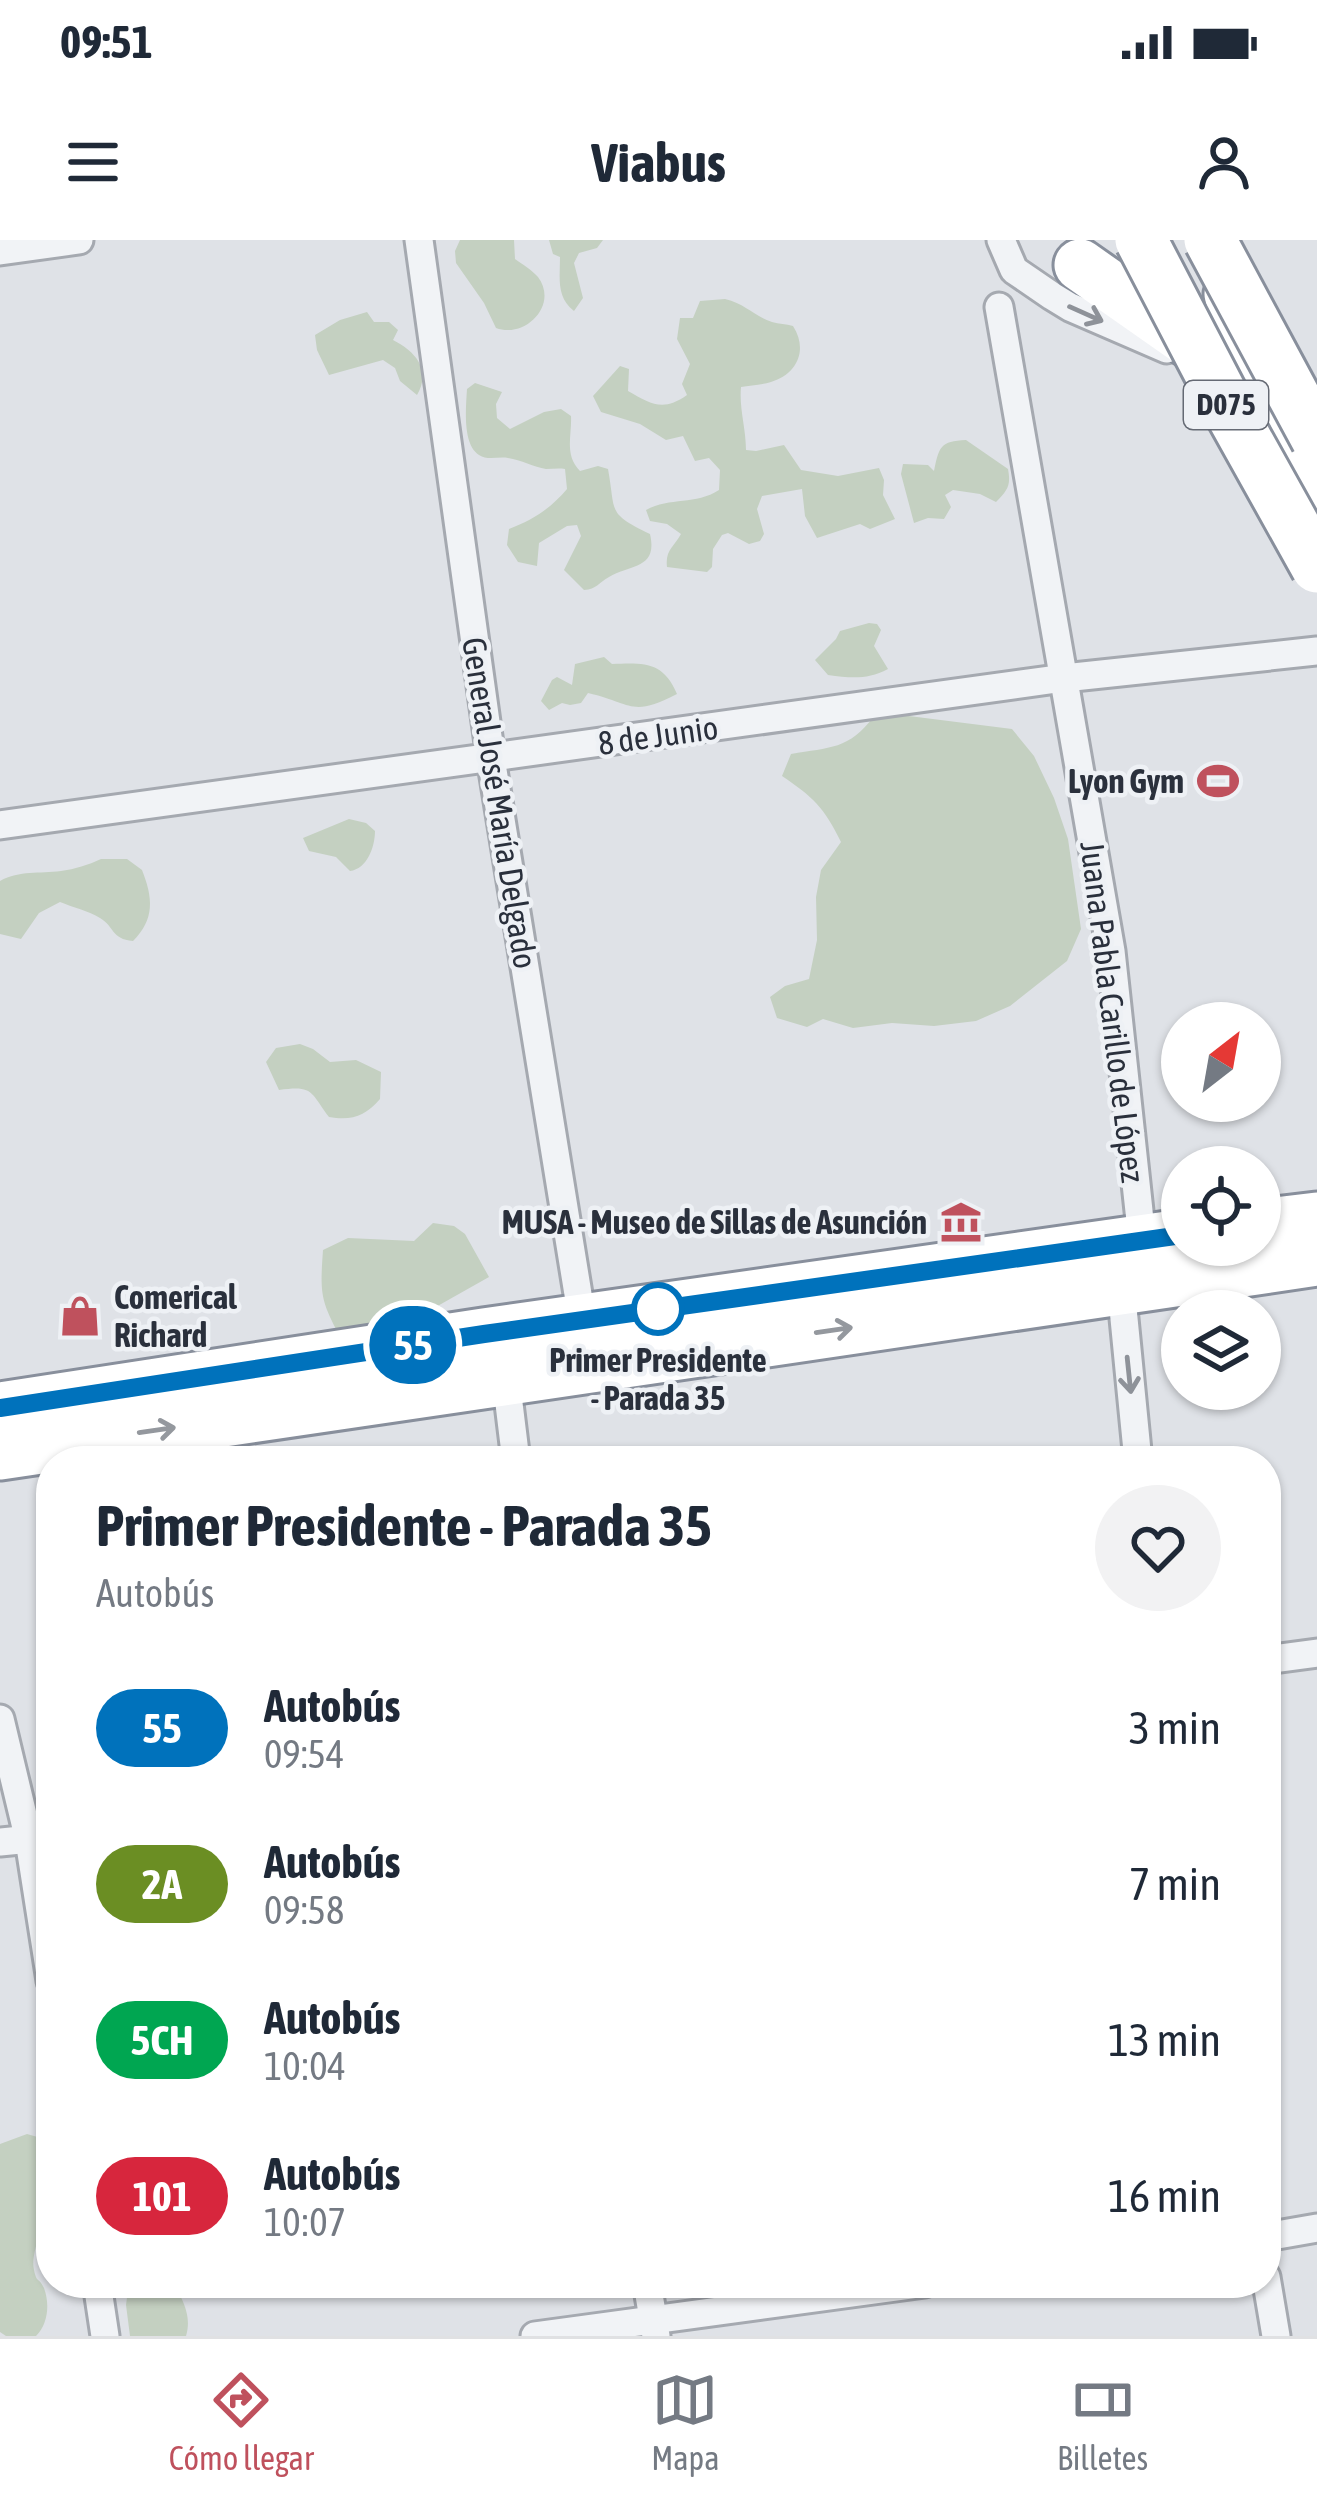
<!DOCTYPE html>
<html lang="es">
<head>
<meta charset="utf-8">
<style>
	:root { --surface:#fff; --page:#f2f2f3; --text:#1f2937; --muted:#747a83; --line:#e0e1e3; --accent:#bf515d }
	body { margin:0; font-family:"Asap Condensed",sans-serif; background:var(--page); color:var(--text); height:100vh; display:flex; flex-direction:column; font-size:45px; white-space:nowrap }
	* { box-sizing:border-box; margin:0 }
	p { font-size:39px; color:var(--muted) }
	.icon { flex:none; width:66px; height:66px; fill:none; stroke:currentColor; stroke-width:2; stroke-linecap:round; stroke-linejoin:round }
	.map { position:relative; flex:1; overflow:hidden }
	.side { position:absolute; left:36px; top:1206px; width:1245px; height:852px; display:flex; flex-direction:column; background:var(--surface); border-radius:48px; box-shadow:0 3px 9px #0004 }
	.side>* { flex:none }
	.badge { padding:0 24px; border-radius:39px; font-size:42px; line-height:78px }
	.needle { width:78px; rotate:31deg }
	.fabs { position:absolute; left:1161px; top:762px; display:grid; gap:24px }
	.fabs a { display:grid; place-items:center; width:120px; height:120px; border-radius:50%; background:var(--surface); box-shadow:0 3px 9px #0004; font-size:60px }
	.map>.badge { position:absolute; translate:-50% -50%; box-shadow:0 0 0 6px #fff }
	.round { display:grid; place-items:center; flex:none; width:126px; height:126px; border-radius:63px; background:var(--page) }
	.head { display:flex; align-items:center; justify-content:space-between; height:204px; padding:0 60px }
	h1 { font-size:57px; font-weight:700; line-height:90px }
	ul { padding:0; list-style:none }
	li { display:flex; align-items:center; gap:36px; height:156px; padding:0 60px }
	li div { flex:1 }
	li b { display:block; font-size:45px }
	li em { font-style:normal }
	li .badge { min-width:132px; font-weight:700; text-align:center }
	.status { display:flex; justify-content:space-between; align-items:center; height:84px; padding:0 60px; background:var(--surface); direction:ltr }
	.status svg { height:33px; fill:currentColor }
	header { display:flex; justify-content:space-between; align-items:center; height:156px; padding:0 60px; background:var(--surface); font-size:54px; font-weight:700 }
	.menu { display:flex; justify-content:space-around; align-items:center; height:168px; border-top:3px solid var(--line); background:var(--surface); font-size:33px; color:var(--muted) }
	.menu a { display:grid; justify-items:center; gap:6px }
	.menu .on { color:var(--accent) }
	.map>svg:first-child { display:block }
	.green { fill:#c4d0c1 }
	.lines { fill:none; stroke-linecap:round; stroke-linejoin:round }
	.street-casing { stroke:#a5a9b0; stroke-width:33 }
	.highway-casing { stroke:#888f9c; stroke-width:57 }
	.street { stroke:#f1f3f6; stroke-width:27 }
	.highway { stroke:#fff; stroke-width:51 }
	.highway-bridge-casing { stroke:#888f9c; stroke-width:57; stroke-linecap:butt }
	.highway-bridge { stroke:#fff; stroke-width:51 }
	.oneway { stroke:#8e9299 }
	.oneway2 { stroke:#94989e }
	.line-casing { stroke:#fff; stroke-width:27 }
	.line { stroke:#0072bc; stroke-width:18 }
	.stop-dot { fill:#fff; stroke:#0072bc; stroke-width:6 }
	.labels { text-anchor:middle; stroke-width:9; stroke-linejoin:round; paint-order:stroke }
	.shield { fill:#eef1f5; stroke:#656a74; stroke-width:3 }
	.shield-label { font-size:30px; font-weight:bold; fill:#2a303c }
	.street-label { font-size:33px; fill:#2a303c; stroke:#eef1f5 }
	.poi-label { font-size:33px; font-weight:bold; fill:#2a303c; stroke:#eef1f5; text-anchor:end }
	.stop-label { font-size:33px; font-weight:bold; fill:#2a303c; stroke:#eef1f5 }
</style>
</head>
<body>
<div class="status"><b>09:51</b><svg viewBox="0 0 49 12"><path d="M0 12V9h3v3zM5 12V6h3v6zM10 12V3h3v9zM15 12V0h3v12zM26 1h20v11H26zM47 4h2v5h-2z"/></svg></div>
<header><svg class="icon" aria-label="menu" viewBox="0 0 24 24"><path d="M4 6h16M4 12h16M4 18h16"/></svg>Viabus<svg class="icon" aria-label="person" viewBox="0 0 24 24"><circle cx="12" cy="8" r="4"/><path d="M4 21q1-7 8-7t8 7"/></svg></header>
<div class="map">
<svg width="1317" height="2096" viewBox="0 0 1317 2096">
	<rect width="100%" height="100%" fill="#dfe2e7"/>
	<g class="green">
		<path d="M 460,0 L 514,0 L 515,19 C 522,24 532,30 538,37 C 559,65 525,99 496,88 L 484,63 L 456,23 L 455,11 Z"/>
		<path d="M 549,0 L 603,0 L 597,8 L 579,13 L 574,23 L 583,58 L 574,71 C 556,57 560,38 560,17 L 553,14 Z"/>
		<path d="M 725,59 C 746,64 752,75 772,82 C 779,84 786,84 793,86 C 808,109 798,134 771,142 C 761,145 750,145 741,147 C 739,169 746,188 746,210 L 756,211 L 784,205 L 801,230 L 838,236 L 879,228 L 884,240 L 883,255 L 895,279 L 870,289 L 860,284 L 817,298 L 805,276 L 802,249 L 762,256 L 757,269 L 764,294 L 760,301 L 749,304 L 728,293 L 722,295 L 713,309 L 712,327 L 707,332 L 667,327 C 665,310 674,307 681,294 L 667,284 L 650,281 L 646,270 C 670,257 696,265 719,250 L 720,230 L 709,218 L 695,221 L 683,196 L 666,200 L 640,184 L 601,172 L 593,156 L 620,126 L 629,129 L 628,151 C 651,164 663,172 687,155 L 682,144 L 690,124 L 677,99 L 680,78 L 693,78 L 700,61 Z"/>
		<path d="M 367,72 L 374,82 L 389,82 L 398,90 L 393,100 C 415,111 432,130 417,155 L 400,141 L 395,128 L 383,120 L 329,135 L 317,110 L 315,95 L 340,80 Z"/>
		<path d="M 475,143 L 502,152 L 496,164 L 497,178 L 510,189 L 544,172 L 561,169 L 571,176 C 572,196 564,215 580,231 L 598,226 L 608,229 C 616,272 606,273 650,294 C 658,329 631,324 609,337 C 598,343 597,349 584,350 L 564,330 L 581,296 L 577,285 L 567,286 L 539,303 L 537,326 L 518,322 L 507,305 L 509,289 C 533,280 551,268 567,249 L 565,229 C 559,228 552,229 546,229 C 534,227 521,220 508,218 C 499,216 488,221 479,215 C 462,204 466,167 467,149 Z"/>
		<path d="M 966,200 L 1008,229 C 1011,245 1008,250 996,262 L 980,254 L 953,250 L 945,255 L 951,267 L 944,279 L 928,278 L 914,283 L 901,234 L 903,224 L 928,225 L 934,231 C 939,207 940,201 966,200 Z"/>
		<path d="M 869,383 L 877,384 L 881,390 L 874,406 L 888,429 C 867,440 851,438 828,435 L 815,420 L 836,399 L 840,391 Z"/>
		<path d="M 604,417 L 612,424 C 644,423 663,421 677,454 C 631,478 632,463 588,453 L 581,463 L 570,465 L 562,463 L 549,470 L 541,461 L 552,440 L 557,437 L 572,445 L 575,424 Z"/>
		<path d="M 901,475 L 1012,489 L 1034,516 L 1054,558 L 1068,599 L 1081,689 L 1067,721 L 1010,766 L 976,781 L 934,786 L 892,783 L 853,788 L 823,779 L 807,787 L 777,778 L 770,757 L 785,746 L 809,739 L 817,700 L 816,657 L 821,630 L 841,602 C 824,567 813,557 782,536 L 791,514 C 830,507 849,510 874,476 Z"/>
		<path d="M 349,579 L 366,583 L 375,591 C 375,607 367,629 350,631 L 336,617 L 309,611 L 303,598 Z"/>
		<path d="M 101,619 L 127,619 L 142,630 C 153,658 155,679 133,701 C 111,699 115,687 100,678 C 89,671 72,667 60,662 L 39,673 L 21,699 L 0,694 L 0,641 C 20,630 39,634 61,631 C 75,629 88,625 101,619 Z"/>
		<path d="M 300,804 L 313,809 L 330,822 L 356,820 L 381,832 L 380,859 C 365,876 352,881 329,877 C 310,852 314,845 279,850 L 266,822 L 276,808 Z"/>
		<path d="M 433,983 L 454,986 L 465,994 L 489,1037 L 395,1090 L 341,1098 C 320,1060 320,1053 323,1010 L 348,998 L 414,1001 Z"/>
		<path d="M 27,1894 L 41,1898 L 51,1952 L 51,1983 L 40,1990 C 38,2002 31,2018 34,2030 C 37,2044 38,2036 44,2048 C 50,2064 48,2084 36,2096 L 6,2096 L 0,2092 L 0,1904 Z"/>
		<path d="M 129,2043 L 174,2043 C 183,2061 192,2076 186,2096 L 130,2096 L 126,2065 Z"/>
	</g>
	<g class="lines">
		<g class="street-casing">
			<g id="street">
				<polyline points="419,0 491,518 584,1091"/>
				<polyline points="1001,0 1014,30 1052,56 1070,67 1167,109"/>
				<polyline points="0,11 79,0"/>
				<polyline points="999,67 1111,711 1142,999 1121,1048 1138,1221"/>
				<polyline points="0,585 1064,438 1317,411"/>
				<polyline points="506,1139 516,1221"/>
				<polyline points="1266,1420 1317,1413"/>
				<polyline points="0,1479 29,1600 51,1741"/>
				<polyline points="0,1602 51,1597"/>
				<polyline points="1266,1997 1317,1988"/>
				<polyline points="1266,2037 1276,2096"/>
				<polyline points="97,2043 105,2096"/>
				<polyline points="647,2043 656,2096"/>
				<polyline points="535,2096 925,2043"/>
			</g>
		</g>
		<g class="highway-casing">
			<g id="highway">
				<polyline points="1080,25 1207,114"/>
				<polyline points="1230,54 1249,131 1317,255"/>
				<polyline points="1260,985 1317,978"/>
				<polyline points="0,1168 484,1094 1182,995"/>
				<polyline points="0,1214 1317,1020"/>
			</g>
		</g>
		<use href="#street" class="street"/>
		<use href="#highway" class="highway"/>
		<g class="highway-bridge-casing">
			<g id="highway-bridge">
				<polyline points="1141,0 1230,171 1317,327"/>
				<polyline points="1210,0 1317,199"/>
			</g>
		</g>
		<use href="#highway-bridge" class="highway-bridge"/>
	</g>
	<defs><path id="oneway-shaft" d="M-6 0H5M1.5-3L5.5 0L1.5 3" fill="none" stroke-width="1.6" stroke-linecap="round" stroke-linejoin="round" transform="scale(3)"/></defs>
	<g class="oneway">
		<use href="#oneway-shaft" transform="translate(1086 74) rotate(24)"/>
		<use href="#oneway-shaft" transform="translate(1129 1135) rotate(84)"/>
	</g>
	<g class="oneway2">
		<use href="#oneway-shaft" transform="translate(834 1090) rotate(-8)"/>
		<use href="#oneway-shaft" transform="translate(157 1190) rotate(-8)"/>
	</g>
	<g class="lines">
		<g class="line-casing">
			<polyline id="line" points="0,1168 484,1094 1182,995"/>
		</g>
		<use href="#line" class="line"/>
	</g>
	<defs>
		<g id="stadium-bare" transform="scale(3.24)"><path d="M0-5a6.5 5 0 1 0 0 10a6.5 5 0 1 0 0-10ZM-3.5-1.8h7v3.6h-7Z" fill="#bf515d" stroke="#eef1f5" stroke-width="2.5" paint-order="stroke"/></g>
		<g id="museum-bare" transform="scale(3.24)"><path d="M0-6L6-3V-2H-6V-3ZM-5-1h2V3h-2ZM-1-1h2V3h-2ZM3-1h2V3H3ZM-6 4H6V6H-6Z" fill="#bf515d" stroke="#eef1f5" stroke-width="2.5" paint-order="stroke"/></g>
		<g id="shop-bare" transform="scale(3.24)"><path d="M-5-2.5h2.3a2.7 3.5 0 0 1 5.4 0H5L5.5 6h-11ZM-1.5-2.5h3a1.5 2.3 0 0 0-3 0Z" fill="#bf515d" stroke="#eef1f5" stroke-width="2.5" paint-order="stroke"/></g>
	</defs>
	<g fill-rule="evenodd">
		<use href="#stadium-bare" x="1218" y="541"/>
		<use href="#museum-bare" x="961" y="982"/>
		<use href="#shop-bare" x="80" y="1076"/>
	</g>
	<circle class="stop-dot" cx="658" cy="1069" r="24"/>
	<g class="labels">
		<rect class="shield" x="1184" y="141" width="84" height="48" rx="9"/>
		<g class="shield-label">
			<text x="1226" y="175">D075</text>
		</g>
		<g class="street-label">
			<text transform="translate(658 495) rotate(-8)" y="12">8 de Junio</text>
			<text transform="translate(500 563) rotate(81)" y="12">General José María Delgado</text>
			<text transform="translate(1113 772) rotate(83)" y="12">Juana Pabla Carillo de López</text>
		</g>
		<g class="poi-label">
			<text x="1184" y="553">Lyon Gym</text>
			<text x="927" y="994">MUSA - Museo de Sillas de Asunción</text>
			<text x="114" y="1069" text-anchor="start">Comerical<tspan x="114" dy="38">Richard</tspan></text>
		</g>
		<g class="stop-label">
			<text x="658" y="1132">Primer Presidente<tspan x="658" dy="38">- Parada 35</tspan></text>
		</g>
	</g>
</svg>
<div class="fabs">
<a><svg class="needle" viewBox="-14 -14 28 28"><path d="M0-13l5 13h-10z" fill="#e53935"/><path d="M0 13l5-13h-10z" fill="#747a83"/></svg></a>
<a><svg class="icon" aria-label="locate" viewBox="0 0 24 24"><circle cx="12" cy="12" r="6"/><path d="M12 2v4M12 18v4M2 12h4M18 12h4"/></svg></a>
<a><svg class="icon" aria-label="layers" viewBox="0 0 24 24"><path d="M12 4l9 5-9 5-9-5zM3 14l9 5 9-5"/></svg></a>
</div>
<b class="badge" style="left:413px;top:1105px;background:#0072bc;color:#fff">55</b>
<section class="side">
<div class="head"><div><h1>Primer Presidente - Parada 35</h1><p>Autobús</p></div><a class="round"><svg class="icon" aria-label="heart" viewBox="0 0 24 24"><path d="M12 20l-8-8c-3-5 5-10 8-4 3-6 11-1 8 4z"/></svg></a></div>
<ul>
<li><span class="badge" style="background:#0072bc;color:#fff">55</span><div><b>Autobús</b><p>09:54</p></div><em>3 min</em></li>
<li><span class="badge" style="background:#6b8e23;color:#fff">2A</span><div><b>Autobús</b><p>09:58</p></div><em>7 min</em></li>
<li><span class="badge" style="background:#00a651;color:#fff">5CH</span><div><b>Autobús</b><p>10:04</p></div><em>13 min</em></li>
<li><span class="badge" style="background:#d7263d;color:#fff">101</span><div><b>Autobús</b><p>10:07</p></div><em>16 min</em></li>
</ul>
</section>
</div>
<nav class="menu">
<a class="on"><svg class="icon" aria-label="directions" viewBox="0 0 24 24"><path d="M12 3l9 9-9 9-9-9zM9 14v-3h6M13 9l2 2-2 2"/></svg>Cómo llegar</a>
<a><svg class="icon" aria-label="map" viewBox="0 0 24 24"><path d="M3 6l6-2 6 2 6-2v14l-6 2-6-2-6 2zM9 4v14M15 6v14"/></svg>Mapa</a>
<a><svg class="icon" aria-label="tickets" viewBox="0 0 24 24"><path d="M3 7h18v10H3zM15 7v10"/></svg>Billetes</a>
</nav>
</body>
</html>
